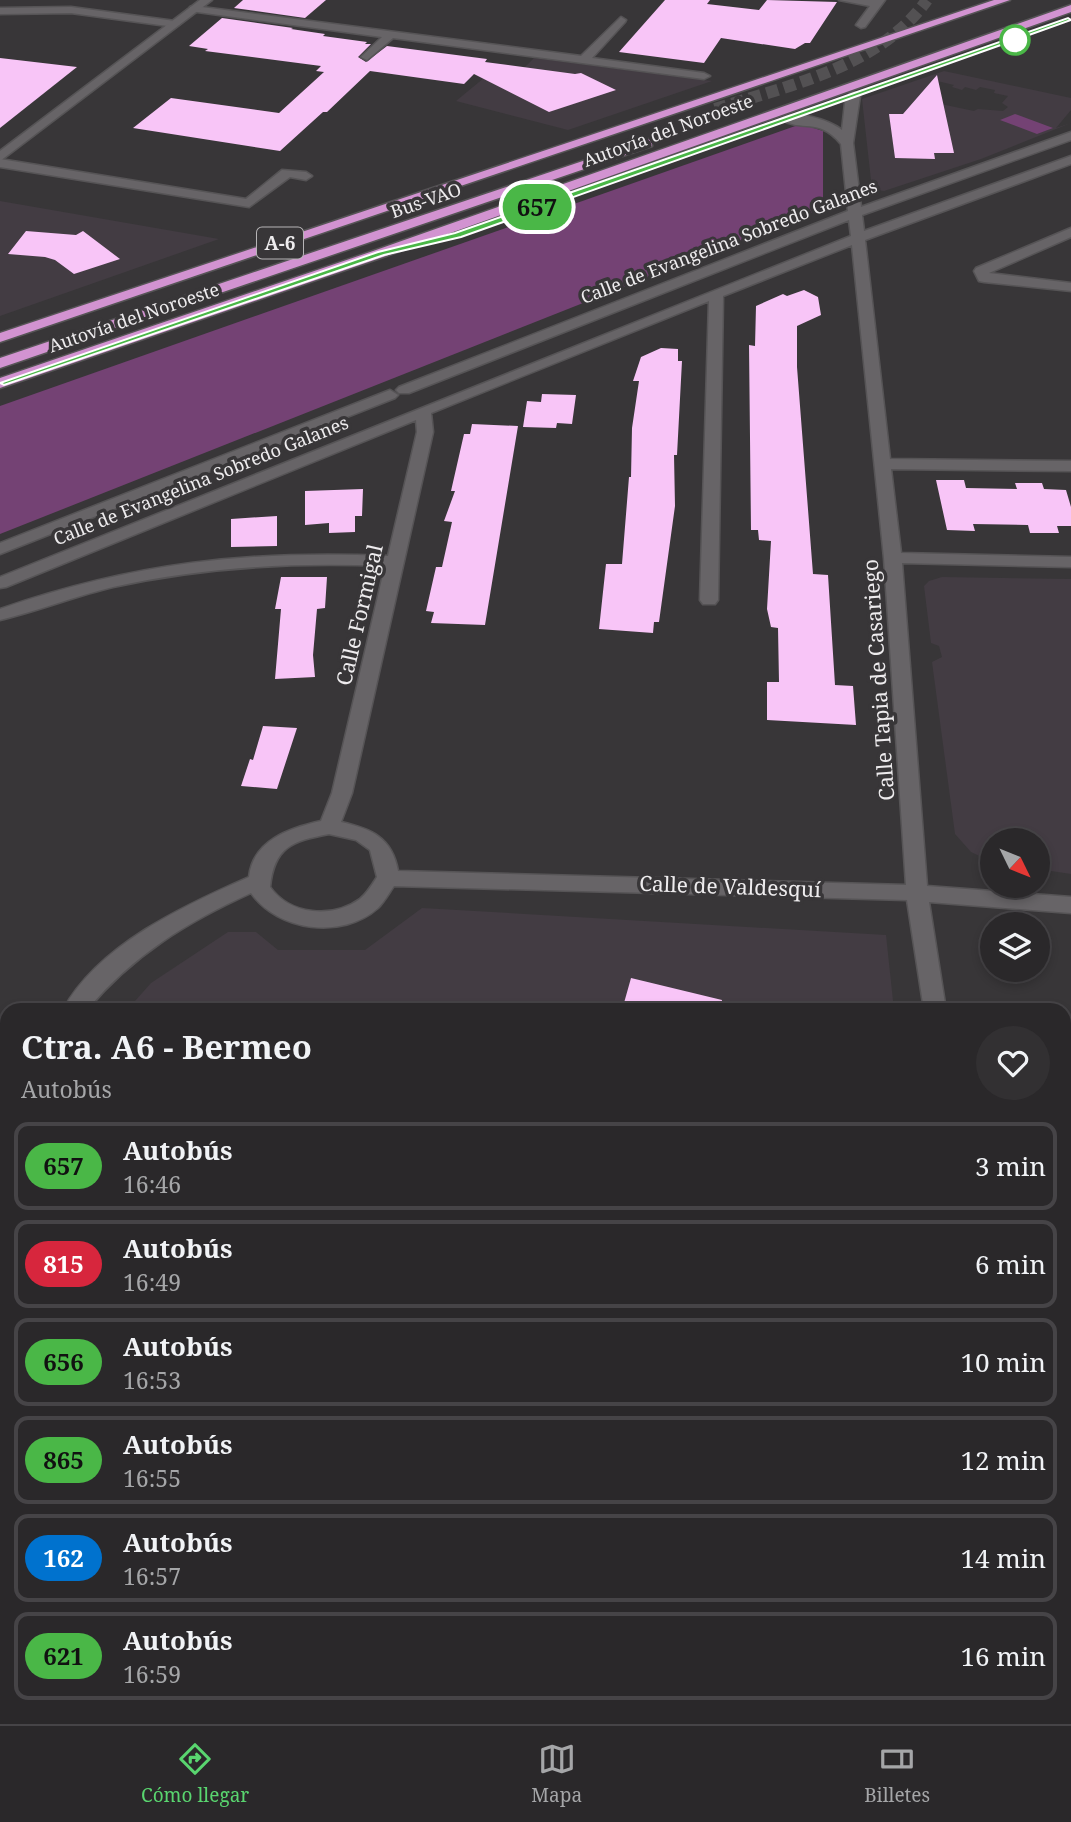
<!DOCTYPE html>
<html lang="es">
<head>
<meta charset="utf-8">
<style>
	:root { --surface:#2a282a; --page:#323032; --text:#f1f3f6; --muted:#a5a6a8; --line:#464447; --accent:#59d56f }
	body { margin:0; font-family:"Noto Serif",serif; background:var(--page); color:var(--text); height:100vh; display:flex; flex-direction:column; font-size:26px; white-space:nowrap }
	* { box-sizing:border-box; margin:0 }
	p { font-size:23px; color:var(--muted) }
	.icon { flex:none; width:38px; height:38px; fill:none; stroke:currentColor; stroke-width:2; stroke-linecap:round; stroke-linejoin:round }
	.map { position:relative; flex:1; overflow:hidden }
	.side { position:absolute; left:0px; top:1003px; width:1071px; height:723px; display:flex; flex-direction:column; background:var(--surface); border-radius:21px 21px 0 0; box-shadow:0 4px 10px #0003,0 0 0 2px var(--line) }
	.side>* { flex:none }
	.badge { padding:0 14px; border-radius:23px; font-size:24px; line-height:46px }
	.needle { width:46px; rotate:133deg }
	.tools { position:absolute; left:980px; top:828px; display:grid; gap:14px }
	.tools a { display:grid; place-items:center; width:70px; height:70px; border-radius:50%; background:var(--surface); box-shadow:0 4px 10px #0003,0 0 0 2px var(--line); font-size:35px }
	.map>.badge { position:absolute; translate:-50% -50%; box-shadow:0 0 0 4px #fff }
	.round { display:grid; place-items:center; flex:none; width:74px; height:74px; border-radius:37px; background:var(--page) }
	.headline { display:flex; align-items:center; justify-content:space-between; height:119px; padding:0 21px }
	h1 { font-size:33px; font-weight:700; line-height:52px }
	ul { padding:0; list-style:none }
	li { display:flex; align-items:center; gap:21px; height:88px; margin:0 14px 10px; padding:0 7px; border:4px solid var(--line); border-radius:14px }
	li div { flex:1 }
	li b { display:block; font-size:26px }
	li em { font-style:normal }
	li .badge { min-width:77px; font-weight:700; text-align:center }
	.tab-bar { display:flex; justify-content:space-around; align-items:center; height:98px; border-top:2px solid var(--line); background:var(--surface); font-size:19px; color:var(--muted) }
	.tab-bar a { display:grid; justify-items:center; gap:4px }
	.tab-bar .current { color:var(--accent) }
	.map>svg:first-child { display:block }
	.built { fill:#433c43; fill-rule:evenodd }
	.green { fill:#744274 }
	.building { fill:#f8c5f7 }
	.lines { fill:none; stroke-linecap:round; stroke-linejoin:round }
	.highway-tunnel { stroke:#535153; stroke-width:12; stroke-dasharray:12 6; stroke-linecap:butt }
	.street-casing { stroke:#565456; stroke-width:3 }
	.secondary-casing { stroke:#565456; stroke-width:3 }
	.highway-casing { stroke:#565456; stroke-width:3 }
	.street { fill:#676467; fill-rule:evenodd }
	.secondary { fill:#676467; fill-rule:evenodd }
	.highway { fill:#d293d1; fill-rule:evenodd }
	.line { fill:#4ab747; stroke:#fff; stroke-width:2 }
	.stop-dot { fill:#fff; stroke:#4ab747; stroke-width:3.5 }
	.labels { text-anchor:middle; stroke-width:7; stroke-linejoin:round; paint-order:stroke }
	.far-street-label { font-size:18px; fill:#eeecee; stroke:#383638 }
	.shield { fill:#383638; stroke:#b7b5b7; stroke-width:2 }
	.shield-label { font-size:19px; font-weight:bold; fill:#eeecee }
	.street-label { font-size:21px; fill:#eeecee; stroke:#383638 }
</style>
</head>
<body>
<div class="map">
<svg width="1071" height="1724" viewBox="0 0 1071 1724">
	<rect width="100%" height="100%" fill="#383638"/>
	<g class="built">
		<polygon points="534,58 712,81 568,130 456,101 501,64 524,68"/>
		<path d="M 944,71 L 1071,98 L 1071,110 L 1056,128 L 1071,123 L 981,159 L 884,191 L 872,189 L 862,99 ZM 933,80 L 954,85 L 952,87 L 962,90 L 965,87 L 976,90 L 980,87 L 995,90 L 994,93 L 1008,96 L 1002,103 L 1008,107 L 1003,111 L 978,109 L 974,111 L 917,99 ZM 889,114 L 925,115 L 895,158 Z"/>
		<polygon points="0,201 219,239 0,316"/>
		<polygon points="942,577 1071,579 1071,874 1038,869 1038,840 992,840 992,862 971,852 955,834 932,662 942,657 939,646 931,643 924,586 929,581"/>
		<polygon points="422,908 886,935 894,1010 127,1010 151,983 228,932 256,932 278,950 365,950"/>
		<polygon points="7,1147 7,1718 1045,1718 1047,1724 0,1724 0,1153"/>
	</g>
	<g class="green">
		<polygon points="1015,114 1053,128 1037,134 1000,120"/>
		<polygon points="801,124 823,131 823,208 0,534 0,406"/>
	</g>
	<g class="building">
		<polygon points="243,0 326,0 305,18 234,8"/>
		<polygon points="665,0 710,0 707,4 759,10 767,0 837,2 810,43 805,43 795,49 721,38 704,63 619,52"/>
		<polygon points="222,18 293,28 291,29 325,34 323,36 367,42 365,44 371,44 358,57 366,62 387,46 487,59 485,62 575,74 581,73 616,90 549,112 474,74 464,84 370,71 327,112 323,112 280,151 133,128 171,98 279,113 324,72 316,71 321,66 205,51 208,49 189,46"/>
		<polygon points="0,58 77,67 0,128"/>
		<polygon points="937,75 954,153 934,153 935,159 895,158 889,114 903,114"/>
		<polygon points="26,231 76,235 83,231 120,259 74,274 55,260 45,257 8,254"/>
		<polygon points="804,290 818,297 821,315 797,326 797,367 813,574 828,575 835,685 853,686 856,725 767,720 767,682 779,682 778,628 771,627 767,609 771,541 759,540 758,530 751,530 749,345 755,346 756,306 783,294 787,296"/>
		<polygon points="661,348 678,349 678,361 682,361 677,455 674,455 675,506 659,622 654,622 653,633 599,629 606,564 622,564 629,477 631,477 632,428 639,381 633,381 641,357"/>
		<polygon points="542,394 576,395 572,424 557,423 556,428 523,427 527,401 541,402"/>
		<polygon points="472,424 518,426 485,625 431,623 434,612 426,611 436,567 442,567 452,522 444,521 455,491 451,491 464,434 470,434"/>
		<polygon points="936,480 964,480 966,488 1017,489 1015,483 1042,483 1044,489 1066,490 1071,507 1071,526 1057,526 1059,533 1030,533 1028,525 973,524 975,531 947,530"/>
		<polygon points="363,489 362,516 355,516 355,532 329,533 329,523 305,525 305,491"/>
		<polygon points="277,516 277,546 231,547 231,519"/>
		<polygon points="281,577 327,577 325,608 317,609 313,655 315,677 275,679 281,609 275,609"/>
		<polygon points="263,726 297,728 277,789 241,786 250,759 253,760"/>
		<polygon points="631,978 722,1000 721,1010 622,1010"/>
	</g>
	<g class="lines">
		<path class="highway-tunnel" d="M 715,109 C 790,85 879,67 927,0"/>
		<g class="street-casing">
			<g id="street">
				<polygon points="839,0 885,0 865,27 861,28 856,25 870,6"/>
				<polygon points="194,6 581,56 621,17 626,20 625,22 592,58 704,73 710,76 704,79 393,38 367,60 361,57 382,37 190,11 190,7"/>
				<polygon points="71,7 175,21 180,24 175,27 71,13 0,14 0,8"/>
				<path d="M 854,92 L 860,96 L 853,143 L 861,207 L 1071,132 L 1071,140 L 862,215 L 864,231 L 1071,156 L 1071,164 L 865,240 L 890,459 L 1071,461 L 1071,471 L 891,469 L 901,553 L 1071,557 L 1071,567 L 902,563 L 927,886 L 1071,897 L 1071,913 L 929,902 L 946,1010 L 924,1010 L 907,900 L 394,886 C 389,893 384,902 378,908 C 342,940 278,931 251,893 C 187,922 133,955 87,1010 L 63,1010 C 98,945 185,905 249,877 C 253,840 290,828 321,821 L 332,793 L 385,566 C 293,562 204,567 113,587 C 75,596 38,611 0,620 L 0,609 C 133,563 248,550 388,556 L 417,432 L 416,420 L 6,587 L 0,588 L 0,577 L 851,236 L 849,220 L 409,393 L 399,393 L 396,390 L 399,387 L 848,211 L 841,144 C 818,116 801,133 781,119 C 795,109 829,120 842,130 L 845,103 L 850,93 ZM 852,245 L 884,558 L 906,885 L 398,871 C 392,837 371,829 341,822 L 352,793 L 433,432 L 431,413 L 709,301 L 700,600 L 703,604 L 715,604 L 718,600 L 723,296 ZM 329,834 L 356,840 L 370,850 L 377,877 C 372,885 367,893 360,899 C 332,919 290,915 270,887 C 274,847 292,841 329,834 Z"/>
				<polygon points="0,159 246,199 282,170 306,172 312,176 306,180 290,177 249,207 0,167"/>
				<polygon points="1071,228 1071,237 989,273 1071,283 1071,291 984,282 979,281 974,271 976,268"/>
				<polygon points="390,390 398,395 395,398 0,554 0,543"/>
				<polygon points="7,1079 7,1103 0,1106 0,1081"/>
				<polygon points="1064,1544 1071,1547 1071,1597 1064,1594"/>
			</g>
		</g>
		<g class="secondary-casing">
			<polygon id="secondary" points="200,0 212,0 0,161 0,151"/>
		</g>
		<g class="highway-casing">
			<g id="highway">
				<polygon points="994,0 1010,0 0,342 0,333"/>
				<polygon points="1071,5 1071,12 386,256 0,388 0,378 376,250"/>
				<polygon points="648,139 652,140 652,146 0,368 0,358"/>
			</g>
		</g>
		<use href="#street" class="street"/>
		<use href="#secondary" class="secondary"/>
		<use href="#highway" class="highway"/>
	</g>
	<polygon class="line" points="1068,18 1071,20 461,237 384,255 4,385 0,383 378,252 455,233"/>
	<circle class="stop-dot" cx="1015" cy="40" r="14"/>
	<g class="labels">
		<g class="far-street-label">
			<text transform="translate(668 131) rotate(-20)" y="6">Autovía del Noroeste</text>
			<text transform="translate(426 201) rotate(-19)" y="6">Bus-VAO</text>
			<text transform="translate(729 242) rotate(-21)" y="6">Calle de Evangelina Sobredo Galanes</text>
			<text transform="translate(134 318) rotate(-19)" y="6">Autovía del Noroeste</text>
			<text transform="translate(201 481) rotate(-22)" y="6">Calle de Evangelina Sobredo Galanes</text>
		</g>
		<rect class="shield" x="257" y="227.5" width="46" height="31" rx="5"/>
		<g class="shield-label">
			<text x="280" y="250">A-6</text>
		</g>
		<g class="street-label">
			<text transform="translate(360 615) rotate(-77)" y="7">Calle Formigal</text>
			<text transform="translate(879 680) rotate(-94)" y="7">Calle Tapia de Casariego</text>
			<text transform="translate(730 887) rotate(2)" y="7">Calle de Valdesquí</text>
		</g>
	</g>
</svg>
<div class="tools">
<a><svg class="needle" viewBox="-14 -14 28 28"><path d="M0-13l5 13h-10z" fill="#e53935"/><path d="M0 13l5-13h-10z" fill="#a5a6a8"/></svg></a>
<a><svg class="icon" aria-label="layers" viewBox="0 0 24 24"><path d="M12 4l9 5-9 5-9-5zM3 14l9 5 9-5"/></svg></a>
</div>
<b class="badge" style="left:537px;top:207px;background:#4ab747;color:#111">657</b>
<section class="side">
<div class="headline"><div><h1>Ctra. A6 - Bermeo</h1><p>Autobús</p></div><a class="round"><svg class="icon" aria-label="heart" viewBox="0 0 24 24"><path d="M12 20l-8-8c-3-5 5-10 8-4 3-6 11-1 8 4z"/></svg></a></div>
<ul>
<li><span class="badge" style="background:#4ab747;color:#111">657</span><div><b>Autobús</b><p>16:46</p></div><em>3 min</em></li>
<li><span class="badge" style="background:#d7263d;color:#fff">815</span><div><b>Autobús</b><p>16:49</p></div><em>6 min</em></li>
<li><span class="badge" style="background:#4ab747;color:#111">656</span><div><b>Autobús</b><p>16:53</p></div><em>10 min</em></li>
<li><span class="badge" style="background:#4ab747;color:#111">865</span><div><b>Autobús</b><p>16:55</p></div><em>12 min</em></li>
<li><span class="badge" style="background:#0072ce;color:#fff">162</span><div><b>Autobús</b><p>16:57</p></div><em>14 min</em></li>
<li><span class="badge" style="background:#4ab747;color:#111">621</span><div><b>Autobús</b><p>16:59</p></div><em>16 min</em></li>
</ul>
</section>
</div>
<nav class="tab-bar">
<a class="current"><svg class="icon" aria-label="directions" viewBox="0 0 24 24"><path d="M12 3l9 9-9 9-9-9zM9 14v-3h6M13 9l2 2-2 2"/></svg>Cómo llegar</a>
<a><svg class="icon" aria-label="map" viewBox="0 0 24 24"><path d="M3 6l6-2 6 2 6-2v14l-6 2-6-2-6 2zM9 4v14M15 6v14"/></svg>Mapa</a>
<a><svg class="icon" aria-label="tickets" viewBox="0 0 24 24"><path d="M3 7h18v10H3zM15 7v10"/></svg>Billetes</a>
</nav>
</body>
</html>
